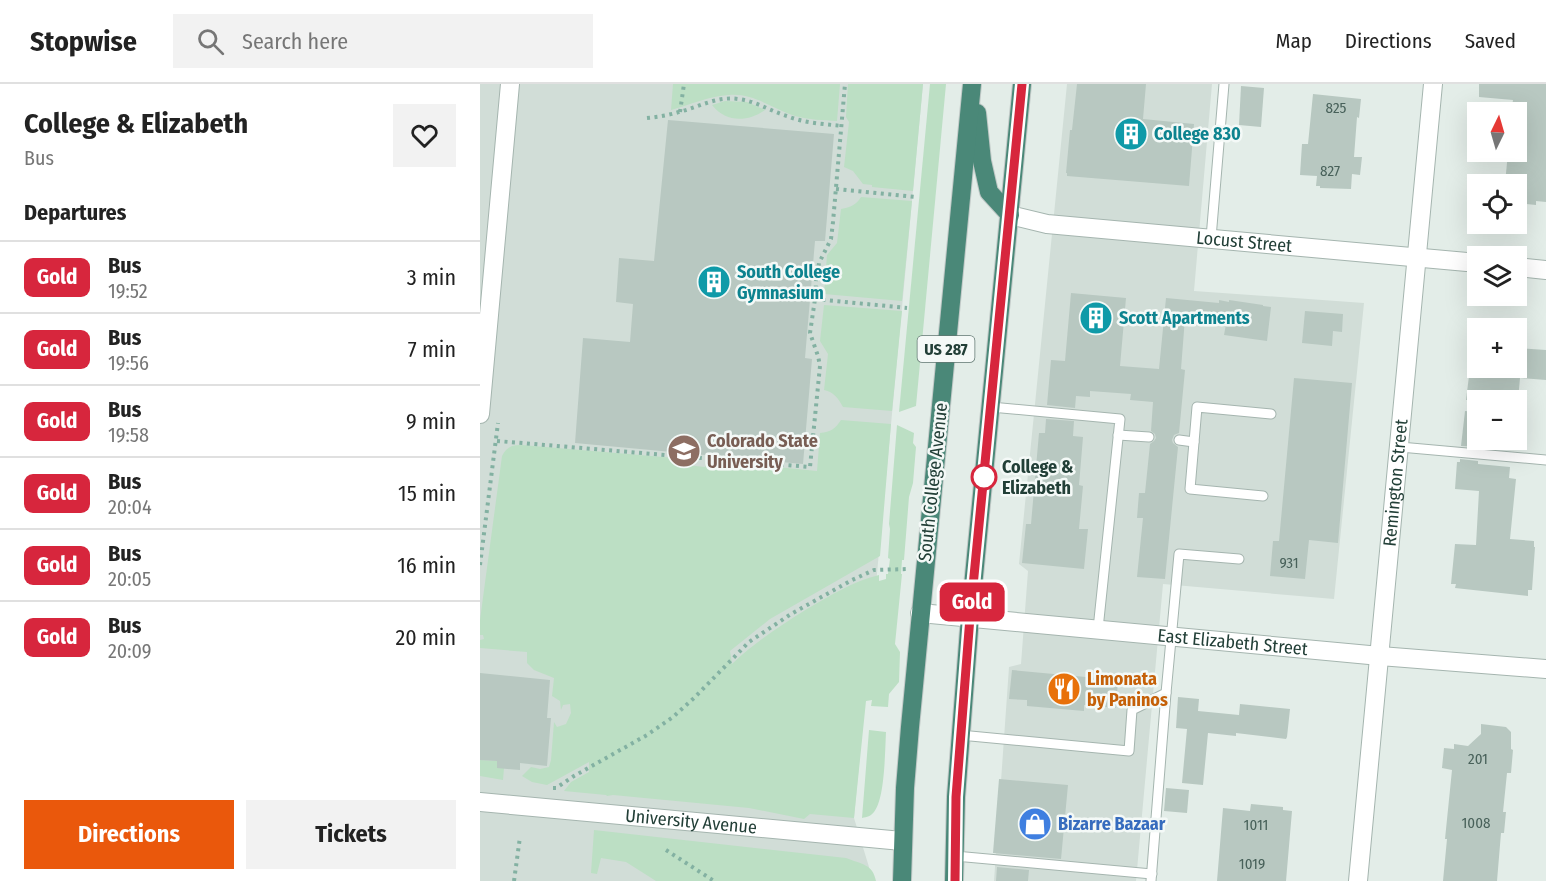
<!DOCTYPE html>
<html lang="en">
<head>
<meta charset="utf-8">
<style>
	:root { --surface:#fff; --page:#f2f2f2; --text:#222; --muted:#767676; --line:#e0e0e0; --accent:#ea580c }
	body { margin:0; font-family:"Fira Sans Condensed",sans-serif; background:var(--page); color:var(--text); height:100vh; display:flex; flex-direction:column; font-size:22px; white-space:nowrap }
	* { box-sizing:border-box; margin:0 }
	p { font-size:20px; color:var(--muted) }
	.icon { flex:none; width:33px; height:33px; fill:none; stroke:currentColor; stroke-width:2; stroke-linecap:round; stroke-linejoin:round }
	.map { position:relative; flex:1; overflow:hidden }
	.panel { display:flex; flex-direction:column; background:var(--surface); width:480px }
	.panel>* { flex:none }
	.badge { padding:0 12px; border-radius:9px; font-size:21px; line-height:39px }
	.needle { width:39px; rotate:5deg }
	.controls { position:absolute; left:987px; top:18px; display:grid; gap:12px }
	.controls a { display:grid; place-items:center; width:60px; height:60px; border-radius:0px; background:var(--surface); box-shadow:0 6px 24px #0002; font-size:30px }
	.map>.badge { position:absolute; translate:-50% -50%; box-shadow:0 0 0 3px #fff }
	h2 { padding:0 24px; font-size:22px; line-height:54px }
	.round { display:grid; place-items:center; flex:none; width:63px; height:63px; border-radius:0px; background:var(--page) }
	.summary { display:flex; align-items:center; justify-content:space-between; height:102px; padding:0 24px }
	h1 { font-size:28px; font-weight:700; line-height:45px }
	.cta { display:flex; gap:12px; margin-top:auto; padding:12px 24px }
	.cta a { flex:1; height:69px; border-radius:0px; background:var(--accent); color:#fff; font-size:24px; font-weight:700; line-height:69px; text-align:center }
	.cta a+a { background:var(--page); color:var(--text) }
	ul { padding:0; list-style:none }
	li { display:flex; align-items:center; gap:18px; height:72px; padding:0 24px; border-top:2px solid var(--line) }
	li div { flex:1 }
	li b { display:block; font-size:22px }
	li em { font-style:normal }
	li .badge { min-width:66px; font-weight:700; text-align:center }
	header { display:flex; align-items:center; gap:36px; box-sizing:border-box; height:84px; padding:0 30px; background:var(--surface); border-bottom:2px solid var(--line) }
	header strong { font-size:28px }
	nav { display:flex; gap:33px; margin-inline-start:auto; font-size:21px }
	.search { width:420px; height:54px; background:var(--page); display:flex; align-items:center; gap:15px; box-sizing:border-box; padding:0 21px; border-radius:0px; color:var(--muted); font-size:22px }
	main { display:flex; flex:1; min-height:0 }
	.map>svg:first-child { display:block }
	.built { fill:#d1ddd7 }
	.green { fill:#bcdfc4 }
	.building { fill:#b8c8c1 }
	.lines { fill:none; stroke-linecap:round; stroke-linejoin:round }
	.service-casing { stroke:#a5b5af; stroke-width:11 }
	.minor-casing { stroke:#a5b5af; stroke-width:20 }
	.trunk-casing { stroke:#c1c9c7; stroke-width:20 }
	.path { stroke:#83b1a2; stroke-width:4; stroke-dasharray:3 4.5; stroke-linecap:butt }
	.service { stroke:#fff; stroke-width:9 }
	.minor { stroke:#fff; stroke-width:18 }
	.trunk { stroke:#4a8878; stroke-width:18 }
	.line-casing { stroke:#fff; stroke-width:14 }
	.line { stroke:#d7263d; stroke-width:9 }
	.stop-dot { fill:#fff; stroke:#d7263d; stroke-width:3 }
	.labels { text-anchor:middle; stroke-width:5; stroke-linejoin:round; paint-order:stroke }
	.number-label { font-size:15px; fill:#48615a }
	.shield { fill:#f4f9f7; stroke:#617771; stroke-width:1.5 }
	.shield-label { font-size:16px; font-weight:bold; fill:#223f37 }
	.culture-label { font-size:18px; font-weight:bold; fill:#0d838f; stroke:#f4f9f7; text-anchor:start }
	.street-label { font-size:18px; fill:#223f37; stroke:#f4f9f7 }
	.education-label { font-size:18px; font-weight:bold; fill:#785e54; stroke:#f4f9f7; text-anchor:start }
	.stop-label { font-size:18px; font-weight:bold; fill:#223f37; stroke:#f4f9f7; text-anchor:start }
	.food-label { font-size:18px; font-weight:bold; fill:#c56008; stroke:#f4f9f7; text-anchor:start }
	.shop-label { font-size:18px; font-weight:bold; fill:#366cbe; stroke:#f4f9f7; text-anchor:start }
</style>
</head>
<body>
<header>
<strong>Stopwise</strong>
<div class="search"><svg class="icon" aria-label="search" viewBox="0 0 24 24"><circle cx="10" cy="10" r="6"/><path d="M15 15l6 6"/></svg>Search here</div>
<nav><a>Map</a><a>Directions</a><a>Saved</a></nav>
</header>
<main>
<section class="panel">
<div class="summary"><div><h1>College &amp; Elizabeth</h1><p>Bus</p></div><a class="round"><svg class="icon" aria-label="heart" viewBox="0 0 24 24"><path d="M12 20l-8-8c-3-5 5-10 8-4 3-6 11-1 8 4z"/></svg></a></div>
<h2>Departures</h2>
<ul>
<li><span class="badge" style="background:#d7263d;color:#fff">Gold</span><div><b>Bus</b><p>19:52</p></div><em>3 min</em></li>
<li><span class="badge" style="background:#d7263d;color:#fff">Gold</span><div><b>Bus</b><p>19:56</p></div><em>7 min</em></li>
<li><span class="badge" style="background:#d7263d;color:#fff">Gold</span><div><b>Bus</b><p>19:58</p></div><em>9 min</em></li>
<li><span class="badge" style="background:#d7263d;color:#fff">Gold</span><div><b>Bus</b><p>20:04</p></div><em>15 min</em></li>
<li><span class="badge" style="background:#d7263d;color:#fff">Gold</span><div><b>Bus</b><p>20:05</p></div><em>16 min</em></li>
<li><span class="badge" style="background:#d7263d;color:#fff">Gold</span><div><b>Bus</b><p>20:09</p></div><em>20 min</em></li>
</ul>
<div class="cta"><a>Directions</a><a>Tickets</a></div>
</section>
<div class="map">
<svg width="1066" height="797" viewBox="0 0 1066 797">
	<rect width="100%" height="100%" fill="#e3ede8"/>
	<g class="built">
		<polygon points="0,0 443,0 374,734 389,783 390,797 0,797"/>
		<polygon points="587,0 732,0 714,207 884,219 854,515 683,500 656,797 514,797 529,583 541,580 548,487 539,480"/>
	</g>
	<g class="green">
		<path d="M 193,0 L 360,0 L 357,37 C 343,36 329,36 315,32 C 293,25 274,9 249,11 C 230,12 209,21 191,26 Z"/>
		<polygon points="368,0 443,0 433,107 392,103 392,101 383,100 373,87 364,83 369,38 366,33"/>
		<polygon points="450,0 466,0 436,322 419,328"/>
		<path d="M 245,17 L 267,18 L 285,26 C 268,38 246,39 232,21 Z"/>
		<path d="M 381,113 L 432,117 L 422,217 L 344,210 L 347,171 L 357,159 L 361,125 C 371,123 376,121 381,113 Z"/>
		<path d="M 344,221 L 422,227 L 412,327 L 363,323 C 358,314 354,308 344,306 L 348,270 L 340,257 Z"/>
		<path d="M 361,336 L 411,340 L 400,472 L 290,535 L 250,567 L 252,580 C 275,558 300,542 327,525 C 350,512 373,497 399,491 L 399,497 L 406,495 L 406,490 L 408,490 L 410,475 L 408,474 L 410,445 L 409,440 L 417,341 L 434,349 L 433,359 L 436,363 L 433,399 L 429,413 L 424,476 L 422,476 L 421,490 L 422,490 L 415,560 L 420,568 L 419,598 L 409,610 L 408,623 L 391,622 L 392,616 L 386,617 L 374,734 L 330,730 L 324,735 L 269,724 L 133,711 L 127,712 L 126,711 L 84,707 L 91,698 L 109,688 L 109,678 L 67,701 L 52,698 L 42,692 L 51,683 L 60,685 L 69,683 L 71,676 L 74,638 L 77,643 L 86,640 L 91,629 L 90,620 L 83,621 L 81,626 L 80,617 L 72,612 L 74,594 L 54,586 L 47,579 L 47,568 L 0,564 L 0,556 L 4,555 L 3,551 L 0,551 L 0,536 L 22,372 C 27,363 31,361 42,361 L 195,374 L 196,380 L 225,383 L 226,376 L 337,387 L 340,349 C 351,348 355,345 361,336 Z"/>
		<path d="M 389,646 L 406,648 C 405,666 405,715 394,728 C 391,732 387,733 382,734 Z"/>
		<polygon points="0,676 17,677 24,684 23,696 0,692"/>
		<path d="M 114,746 L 366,774 C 381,780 393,780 396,797 L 176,797 L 146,778 L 121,774 L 117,790 L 111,789 Z"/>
	</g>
	<g class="building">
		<polygon points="597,0 666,0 663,35 714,40 709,102 587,92 587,89 586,89 590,46 592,46"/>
		<polygon points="999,0 1066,0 1066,118 1056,117 1056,121 1036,119 1036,100 1025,100 1028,68 1036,68 1036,23 1032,22 1033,16 999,13"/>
		<polygon points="761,2 784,4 781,43 759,41"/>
		<polygon points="833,10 881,15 879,34 877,33 874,73 882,73 880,91 872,90 871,105 840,104 840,102 836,102 837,92 820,91 822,60 828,60"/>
		<polygon points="188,36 354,50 345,157 335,157 325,274 332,275 323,380 95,359 103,254 150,258 153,220 136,218 139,174 174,177"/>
		<polygon points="591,209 646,214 640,282 679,285 686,214 739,219 739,216 749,218 749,216 783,221 783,222 791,223 787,257 744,251 746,240 705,234 701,285 705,286 699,349 694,351 692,356 693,359 698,363 685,495 657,493 663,434 657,434 659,409 665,409 670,360 674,357 676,354 675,350 671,347 673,318 650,316 651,310 610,307 610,313 596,312 595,324 567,321 571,276 585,277"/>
		<polygon points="825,227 863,230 862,248 853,247 852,262 822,259"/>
		<polygon points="1036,264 1066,266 1066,296 1040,294 1038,316 986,316 990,284 1036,284"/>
		<polygon points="814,294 872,299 858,459 829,456 825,495 790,492 793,457 799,457"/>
		<polygon points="985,327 998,328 998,363 981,362"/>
		<polygon points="566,335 594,337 593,352 603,353 599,401 603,402 599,445 608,445 604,485 542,479 546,440 551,440 559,349 565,349"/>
		<polygon points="980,375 998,377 998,380 1030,383 1029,394 1036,395 1030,455 1054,457 1054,463 1055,463 1052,506 1048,506 1048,512 975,504 976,500 971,500 975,460 996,461 999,407 975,405 977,378 980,378"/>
		<polygon points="532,586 638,596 636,624 604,621 604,627 547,622 547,616 529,615"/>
		<polygon points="0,589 70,596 67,634 71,634 67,682 40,679 40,686 17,684 17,677 0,676"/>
		<polygon points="698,613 719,615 718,627 759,631 760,620 810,625 807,653 806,655 756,649 756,652 728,649 723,701 702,699 707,645 696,644"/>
		<polygon points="1001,640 1026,643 1031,648 1031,665 1033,666 1031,689 1027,689 1023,728 1026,728 1024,749 1021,749 1017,797 963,797 967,755 965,755 972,686 962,684 964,664 974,665 974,660 988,662 1001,650"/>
		<polygon points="519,695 588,701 581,775 513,769"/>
		<polygon points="686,704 709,706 707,729 684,727"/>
		<polygon points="771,720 803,723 803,726 812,727 806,797 737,797 743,724 770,727"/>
		<polygon points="517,783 549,786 548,797 516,797"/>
	</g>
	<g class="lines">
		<g class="service-casing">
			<g id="service">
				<polyline points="731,154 744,0"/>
				<polyline points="511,323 640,335 618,545"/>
				<polyline points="638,351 669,353"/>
				<polyline points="699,356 714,358"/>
				<polyline points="920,363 1066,376"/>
				<polyline points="783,412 710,405 717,323 791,330"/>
				<polyline points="480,651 649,667 652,626 686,609 699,470 759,475"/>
				<polyline points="475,772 672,790"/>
				<polyline points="671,797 686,609"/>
			</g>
		</g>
		<g class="minor-casing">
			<g id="minor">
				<path id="s1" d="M 530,131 L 567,140 L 998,179"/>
				<polyline points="1036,183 1066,186"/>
				<polyline points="0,330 30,0"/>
				<path id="s2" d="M 440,529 L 900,572 L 1066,585"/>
				<path id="s3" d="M 0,718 L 422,757"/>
				<path id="s4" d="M 878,797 L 953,0"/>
			</g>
		</g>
		<g class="trunk-casing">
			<g id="trunk">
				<polyline points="497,29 502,77 509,108 530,131"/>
				<polyline points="422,797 425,704 430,643 492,0"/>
				<polyline points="474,797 476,713 490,533 542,0"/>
			</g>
		</g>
		<g class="path">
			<polyline points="200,28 204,0"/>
			<path d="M 167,34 C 178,33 189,31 199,28 C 219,23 237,12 258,15 C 276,17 290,27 307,32 C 324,39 344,40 362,42"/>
			<polyline points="356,105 436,113"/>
			<polyline points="335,215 427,224"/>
			<polyline points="17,357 330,383 340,282 338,272 330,249 335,215 336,197 339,179 351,155 353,138 365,0"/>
			<polyline points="0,481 18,339"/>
			<polyline points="73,704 76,704 94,692 167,651 193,633 214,614 269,558 311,530 372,496 394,486 428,485"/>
			<polyline points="186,766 234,797"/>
			<polyline points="34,797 40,753"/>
		</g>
		<use href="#service" class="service"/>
		<use href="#minor" class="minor"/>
		<use href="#trunk" class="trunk"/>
	</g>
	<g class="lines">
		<g class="line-casing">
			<polyline id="line" points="475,797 476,713 490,533 542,0"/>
		</g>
		<use href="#line" class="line"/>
	</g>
	<defs>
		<g id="building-disc" transform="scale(1.725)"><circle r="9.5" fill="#0f9aa8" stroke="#f4f9f7"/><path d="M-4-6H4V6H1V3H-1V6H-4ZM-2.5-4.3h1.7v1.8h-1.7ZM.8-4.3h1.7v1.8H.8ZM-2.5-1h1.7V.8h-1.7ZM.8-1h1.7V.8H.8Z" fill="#fff"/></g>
		<g id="university-disc" transform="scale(1.725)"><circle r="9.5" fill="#8d6e63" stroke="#f4f9f7"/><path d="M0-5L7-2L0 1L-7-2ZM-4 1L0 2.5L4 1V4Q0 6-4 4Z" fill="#fff"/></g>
		<g id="restaurant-disc" transform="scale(1.725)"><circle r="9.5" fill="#e8710a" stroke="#f4f9f7"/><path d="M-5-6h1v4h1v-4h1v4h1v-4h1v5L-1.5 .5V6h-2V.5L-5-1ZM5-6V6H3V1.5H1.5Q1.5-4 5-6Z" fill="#fff"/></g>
		<g id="shop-disc" transform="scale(1.725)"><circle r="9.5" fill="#3f7fe0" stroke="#f4f9f7"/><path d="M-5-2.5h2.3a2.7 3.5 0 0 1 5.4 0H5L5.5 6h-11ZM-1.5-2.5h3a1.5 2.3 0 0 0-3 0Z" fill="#fff"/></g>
	</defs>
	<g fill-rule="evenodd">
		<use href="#building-disc" x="651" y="50"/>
		<use href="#building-disc" x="234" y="198"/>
		<use href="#building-disc" x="616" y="234"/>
		<use href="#university-disc" x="204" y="367"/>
		<use href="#restaurant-disc" x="584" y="605"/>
		<use href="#shop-disc" x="555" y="740"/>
	</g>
	<circle class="stop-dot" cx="504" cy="393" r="12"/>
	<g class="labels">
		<g class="number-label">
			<text x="856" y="29">825</text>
			<text x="850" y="92">827</text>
			<text x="809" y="484">931</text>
			<text x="998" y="680">201</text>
			<text x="996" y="744">1008</text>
			<text x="776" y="746">1011</text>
			<text x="772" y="785">1019</text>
		</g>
		<rect class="shield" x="437.5" y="252" width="57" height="26" rx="4.5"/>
		<g class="shield-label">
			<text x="466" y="271">US 287</text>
		</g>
		<g class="culture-label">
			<text x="674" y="56">College 830</text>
			<text x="257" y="194">South College<tspan x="257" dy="21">Gymnasium</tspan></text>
			<text x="639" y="240">Scott Apartments</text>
		</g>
		<g class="street-label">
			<text dy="6" stroke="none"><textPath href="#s1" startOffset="236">Locust Street</textPath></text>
			<text transform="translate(453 398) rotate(-84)" y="6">South College Avenue</text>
			<text dy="6" stroke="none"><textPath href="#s4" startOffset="400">Remington Street</textPath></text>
			<text dy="6" stroke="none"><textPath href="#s2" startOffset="314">East Elizabeth Street</textPath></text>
			<text dy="6" stroke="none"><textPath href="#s3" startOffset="212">University Avenue</textPath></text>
		</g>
		<g class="education-label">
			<text x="227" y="363">Colorado State<tspan x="227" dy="21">University</tspan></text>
		</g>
		<g class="stop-label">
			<text x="522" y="389">College &amp;<tspan x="522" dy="21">Elizabeth</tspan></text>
		</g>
		<g class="food-label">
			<text x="607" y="601">Limonata<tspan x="607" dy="21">by Paninos</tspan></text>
		</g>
		<g class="shop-label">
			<text x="578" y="746">Bizarre Bazaar</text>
		</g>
	</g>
</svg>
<div class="controls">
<a><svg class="needle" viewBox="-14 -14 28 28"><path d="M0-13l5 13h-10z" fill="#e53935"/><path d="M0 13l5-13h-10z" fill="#767676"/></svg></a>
<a><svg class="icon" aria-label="locate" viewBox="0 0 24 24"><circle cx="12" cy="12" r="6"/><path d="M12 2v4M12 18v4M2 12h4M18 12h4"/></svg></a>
<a><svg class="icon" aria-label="layers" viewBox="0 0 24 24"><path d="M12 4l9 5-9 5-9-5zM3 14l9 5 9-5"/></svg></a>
<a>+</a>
<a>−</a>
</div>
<b class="badge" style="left:492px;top:518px;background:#d7263d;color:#fff">Gold</b>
</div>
</main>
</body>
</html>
